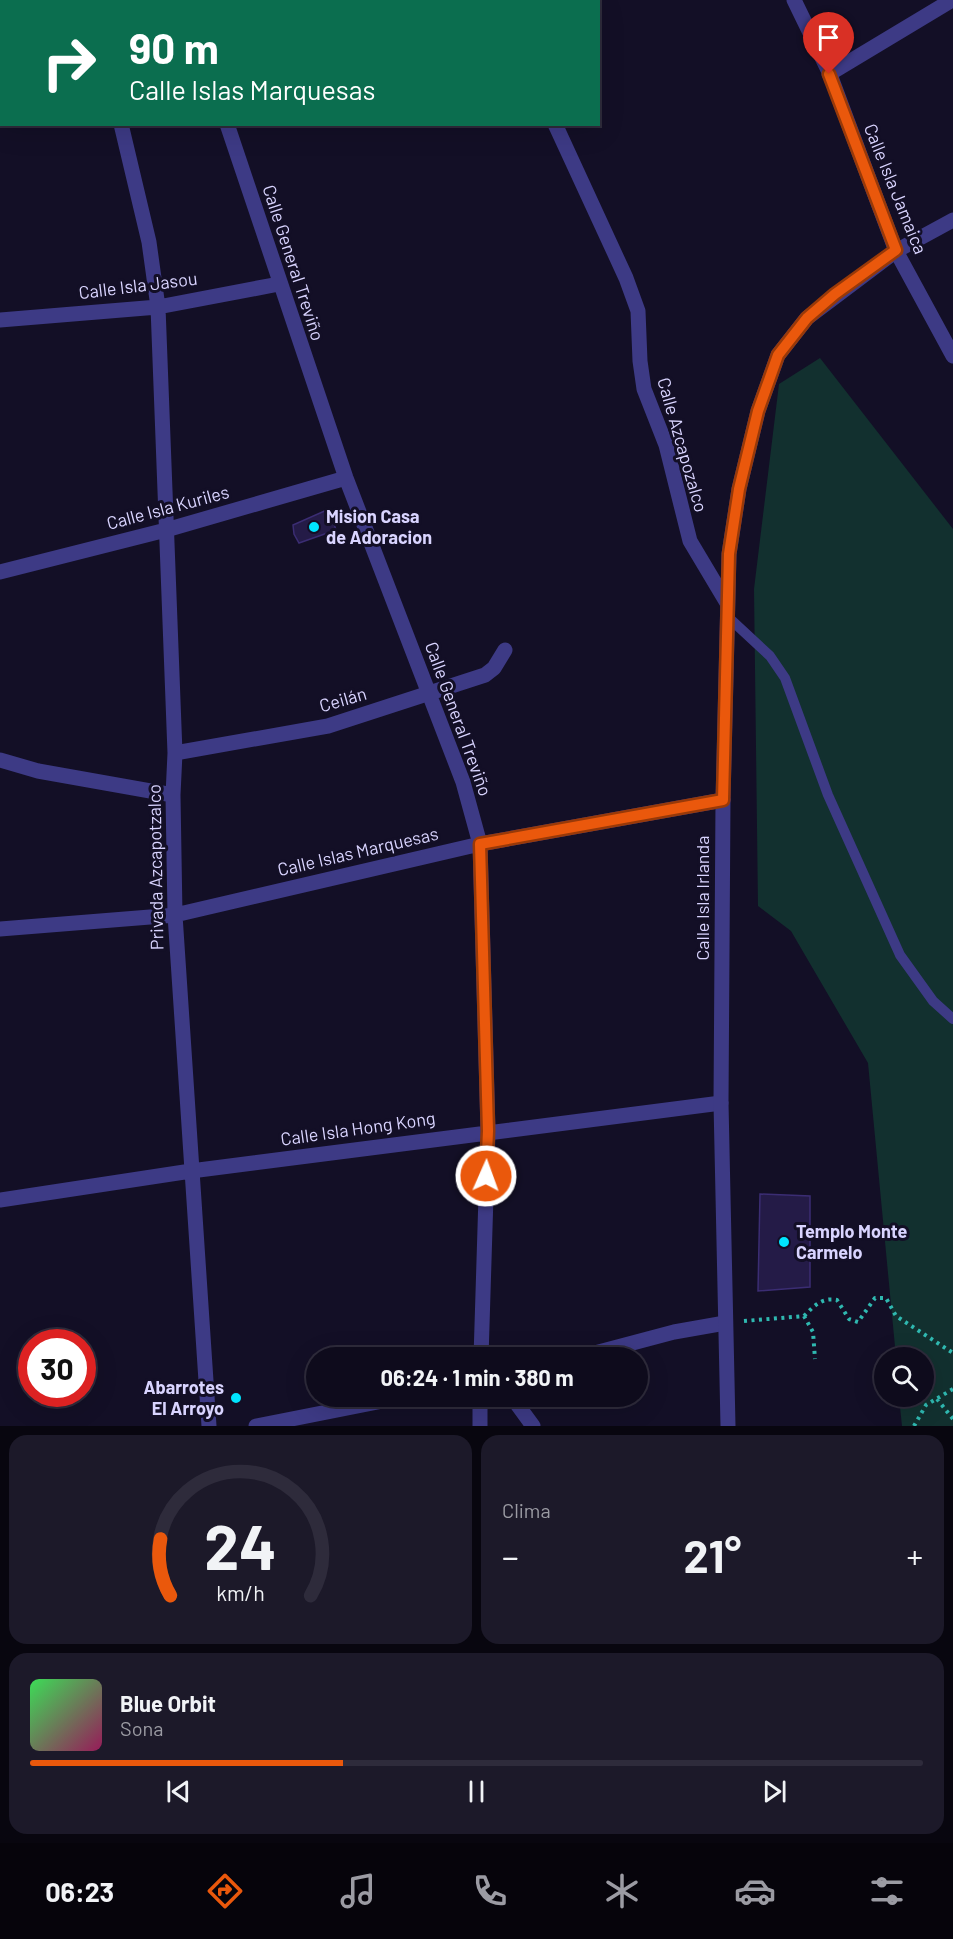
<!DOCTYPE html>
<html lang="es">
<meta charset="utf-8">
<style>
:root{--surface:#0e0b1c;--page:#1c1929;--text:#f1f3f6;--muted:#9b9ba3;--line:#2e2b3b;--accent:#ea580c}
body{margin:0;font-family:Barlow,sans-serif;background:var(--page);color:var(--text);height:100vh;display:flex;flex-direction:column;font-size:22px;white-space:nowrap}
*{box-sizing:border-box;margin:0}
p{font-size:20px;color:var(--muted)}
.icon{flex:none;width:33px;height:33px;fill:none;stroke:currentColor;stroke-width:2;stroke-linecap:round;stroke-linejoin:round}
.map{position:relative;height:1426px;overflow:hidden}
.drawer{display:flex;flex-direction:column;gap:9px;padding:9px;background:#08060f;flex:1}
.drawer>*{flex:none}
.hud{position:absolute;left:0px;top:0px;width:600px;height:126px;box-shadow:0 6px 24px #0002,0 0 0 2px var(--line);background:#0b6e4f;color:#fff;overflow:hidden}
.tools{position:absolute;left:874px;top:1347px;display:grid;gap:12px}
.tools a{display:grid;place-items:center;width:60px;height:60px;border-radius:50%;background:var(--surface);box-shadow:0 6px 24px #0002,0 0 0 2px var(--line);font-size:30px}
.speed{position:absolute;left:18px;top:1329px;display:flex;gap:12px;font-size:30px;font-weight:700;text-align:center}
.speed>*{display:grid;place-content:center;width:78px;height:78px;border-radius:50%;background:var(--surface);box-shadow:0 6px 24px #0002,0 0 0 2px var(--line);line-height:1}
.speed .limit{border:9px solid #d22;background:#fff;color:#111}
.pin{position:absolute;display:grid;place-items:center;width:51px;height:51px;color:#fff;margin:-62px -26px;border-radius:50% 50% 50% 0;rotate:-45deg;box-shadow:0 0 6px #0007}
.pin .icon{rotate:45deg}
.me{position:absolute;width:66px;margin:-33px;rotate:2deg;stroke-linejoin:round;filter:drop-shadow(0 0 4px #0008)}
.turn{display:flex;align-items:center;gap:21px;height:126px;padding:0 30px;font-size:27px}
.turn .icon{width:78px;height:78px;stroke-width:2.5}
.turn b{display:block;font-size:42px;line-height:51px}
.big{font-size:45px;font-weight:700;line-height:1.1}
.drawer .widget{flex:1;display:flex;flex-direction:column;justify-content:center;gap:9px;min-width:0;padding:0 21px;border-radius:18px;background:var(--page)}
.drawer .dial{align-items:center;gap:0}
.dial svg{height:156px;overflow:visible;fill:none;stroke:var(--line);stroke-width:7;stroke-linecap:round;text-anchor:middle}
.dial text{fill:var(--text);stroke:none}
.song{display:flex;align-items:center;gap:18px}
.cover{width:72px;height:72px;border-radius:9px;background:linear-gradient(135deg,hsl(130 70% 55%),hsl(330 70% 35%))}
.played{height:6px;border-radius:3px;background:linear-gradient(90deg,var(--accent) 35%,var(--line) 35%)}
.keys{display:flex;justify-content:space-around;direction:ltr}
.heat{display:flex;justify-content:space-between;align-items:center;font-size:33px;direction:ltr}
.drawer .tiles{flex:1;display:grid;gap:9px;grid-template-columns:1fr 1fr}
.widget:last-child{grid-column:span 2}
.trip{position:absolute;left:306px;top:1347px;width:342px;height:60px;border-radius:30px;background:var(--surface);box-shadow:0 6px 24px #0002,0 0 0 2px var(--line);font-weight:700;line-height:60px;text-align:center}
.menu{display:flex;height:96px;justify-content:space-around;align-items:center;background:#06040b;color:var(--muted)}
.menu .icon{width:42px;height:42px}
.menu .active{color:var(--accent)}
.menu b{font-size:27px;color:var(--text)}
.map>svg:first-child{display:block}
</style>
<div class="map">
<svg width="953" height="1426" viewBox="0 0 953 1426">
<rect width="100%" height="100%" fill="#130f26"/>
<!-- green -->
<path fill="#12302f" d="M820,358L953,529V1426H902L899,1397L924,1396V1358L896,1357L868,1063L791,931L758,906L754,589L779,384Z"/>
<!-- building -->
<path fill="#241b47" stroke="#3b2d73" stroke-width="1.5" d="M329,509L336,530L299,543L294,534L293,525Z
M760,1194L810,1196V1287L758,1291Z"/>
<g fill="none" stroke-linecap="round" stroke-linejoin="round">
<!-- path -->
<path stroke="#2fb8b0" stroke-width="4" stroke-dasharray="3 4.5" stroke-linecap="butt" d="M804,1316C814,1306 822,1297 837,1300L849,1319L858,1322L875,1298H886L896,1316L953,1353
M744,1321L804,1316L813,1332L815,1359
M937,1399L953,1419
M914,1426L926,1405L953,1389"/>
<!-- service -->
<path stroke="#3d3a85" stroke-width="10" d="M728,617L770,656L785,678L828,795L900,955L933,1001L953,1019"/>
<!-- minor -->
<path stroke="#3d3a85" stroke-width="15" d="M80,0L81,2
M188,0V2
M474,0L475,2
M794,0L829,72L896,251L953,356
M829,74L952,0
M121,124L149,242L158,307L175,753L173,795L175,915L209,1426
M227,124L346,478L463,782L480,844L488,1131L481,1358
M555,124L626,278L638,311L640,361L644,389L666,445L690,541L727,603
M0,320L158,307L279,284
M0,572L166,530L346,478
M175,753L328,726L485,675L494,668L505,650
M0,760L38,771L173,795
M0,929L175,915L480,844L723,800
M0,1200L191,1171L721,1103
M576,1358L674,1332L725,1323
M511,1396L533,1426
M256,1426L408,1396
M480,1426V1396"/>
<!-- tertiary -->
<path stroke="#3d3a85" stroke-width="15" d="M728,1426L721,1103L723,800L729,554L739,489L758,411L778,355L807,318L896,251L953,220"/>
</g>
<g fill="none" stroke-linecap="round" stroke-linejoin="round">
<!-- route casing -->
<g stroke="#983908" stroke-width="15">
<path id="route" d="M486,1176L488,1131L480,844L723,800L729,554L739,489L758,411L778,355L807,318L835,294L896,250L829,74"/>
</g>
<!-- route -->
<use href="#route" stroke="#ea580c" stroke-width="10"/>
</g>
<!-- markers -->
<g fill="#00e5ff" stroke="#130f26" stroke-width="2">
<circle cx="314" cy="527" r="6"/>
<circle cx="784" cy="1242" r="6"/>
<circle cx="236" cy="1398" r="6"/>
</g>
<g text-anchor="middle" stroke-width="6" stroke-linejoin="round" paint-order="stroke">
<!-- street labels -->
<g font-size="18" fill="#d9d4ff" stroke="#130f26">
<text transform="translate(895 189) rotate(68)" y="6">Calle Isla Jamaica</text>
<text transform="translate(293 263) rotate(72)" y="6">Calle General Treviño</text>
<text transform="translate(138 286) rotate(-7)" y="6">Calle Isla Jasou</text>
<text transform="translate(682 445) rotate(74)" y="6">Calle Azcapozalco</text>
<text transform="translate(168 508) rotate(-15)" y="6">Calle Isla Kuriles</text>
<text transform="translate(343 700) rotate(-16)" y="6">Ceilán</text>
<text transform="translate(458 719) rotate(70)" y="6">Calle General Treviño</text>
<text transform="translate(358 852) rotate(-13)" y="6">Calle Islas Marquesas</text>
<text transform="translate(156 867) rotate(-91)" y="6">Privada Azcapotzalco</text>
<text transform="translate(703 898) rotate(-90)" y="6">Calle Isla Irlanda</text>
<text transform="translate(358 1129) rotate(-8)" y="6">Calle Isla Hong Kong</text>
</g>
<!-- poi labels -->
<g font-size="18" font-weight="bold" fill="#d9d4ff" stroke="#130f26" text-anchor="start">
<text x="326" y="523">Mision Casa<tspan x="326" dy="21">de Adoracion</tspan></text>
<text x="796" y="1238">Templo Monte<tspan x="796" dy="21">Carmelo</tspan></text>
<text x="224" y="1394" text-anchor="end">Abarrotes<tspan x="224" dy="21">El Arroyo</tspan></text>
</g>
</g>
</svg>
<div class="tools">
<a><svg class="icon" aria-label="search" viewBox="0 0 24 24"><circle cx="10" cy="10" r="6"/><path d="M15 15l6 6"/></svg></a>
</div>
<div class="speed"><div class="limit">30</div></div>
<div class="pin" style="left:829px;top:74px;background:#d93025"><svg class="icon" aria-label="arrive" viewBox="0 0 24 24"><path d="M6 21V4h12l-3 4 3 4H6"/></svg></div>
<svg class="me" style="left:486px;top:1176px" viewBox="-20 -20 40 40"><circle r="17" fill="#ea580c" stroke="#fff" stroke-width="3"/><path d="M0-11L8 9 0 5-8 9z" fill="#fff"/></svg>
<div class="trip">06:24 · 1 min · 380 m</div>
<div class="hud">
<div class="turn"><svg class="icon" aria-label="right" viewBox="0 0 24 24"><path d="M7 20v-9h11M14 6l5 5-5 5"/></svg><div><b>90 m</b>Calle Islas Marquesas</div></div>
</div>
</div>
<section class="drawer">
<div class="tiles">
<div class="widget dial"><svg viewBox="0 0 100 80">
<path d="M14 69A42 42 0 1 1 86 69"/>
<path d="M14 69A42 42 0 0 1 9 40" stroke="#ea580c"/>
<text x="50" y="56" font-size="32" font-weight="700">24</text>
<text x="50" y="72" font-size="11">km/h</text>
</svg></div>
<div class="widget"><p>Clima</p>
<div class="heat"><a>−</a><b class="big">21°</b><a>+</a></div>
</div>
<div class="widget">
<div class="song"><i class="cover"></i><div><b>Blue Orbit</b><p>Sona</p></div></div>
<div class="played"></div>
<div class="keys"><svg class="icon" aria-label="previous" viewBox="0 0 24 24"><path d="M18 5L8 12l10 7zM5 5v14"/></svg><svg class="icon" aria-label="pause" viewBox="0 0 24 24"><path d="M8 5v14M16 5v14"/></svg><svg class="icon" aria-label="next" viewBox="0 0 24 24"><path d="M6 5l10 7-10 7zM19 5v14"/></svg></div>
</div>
</div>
</section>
<nav class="menu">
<b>06:23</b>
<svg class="icon active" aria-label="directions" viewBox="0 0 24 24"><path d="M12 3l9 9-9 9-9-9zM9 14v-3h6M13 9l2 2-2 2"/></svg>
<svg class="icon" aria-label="music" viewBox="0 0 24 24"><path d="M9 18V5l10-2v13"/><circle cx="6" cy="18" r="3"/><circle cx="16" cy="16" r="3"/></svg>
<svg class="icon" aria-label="phone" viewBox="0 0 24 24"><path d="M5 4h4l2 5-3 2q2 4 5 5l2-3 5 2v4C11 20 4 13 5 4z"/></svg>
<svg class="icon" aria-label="climate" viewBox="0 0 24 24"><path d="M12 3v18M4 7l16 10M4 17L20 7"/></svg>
<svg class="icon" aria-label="car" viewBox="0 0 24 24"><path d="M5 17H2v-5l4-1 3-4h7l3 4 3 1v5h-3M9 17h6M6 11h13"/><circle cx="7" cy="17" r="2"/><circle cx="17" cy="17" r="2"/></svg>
<svg class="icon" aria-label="filters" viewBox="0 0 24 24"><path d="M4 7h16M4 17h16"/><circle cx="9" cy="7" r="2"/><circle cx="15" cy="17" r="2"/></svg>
</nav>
